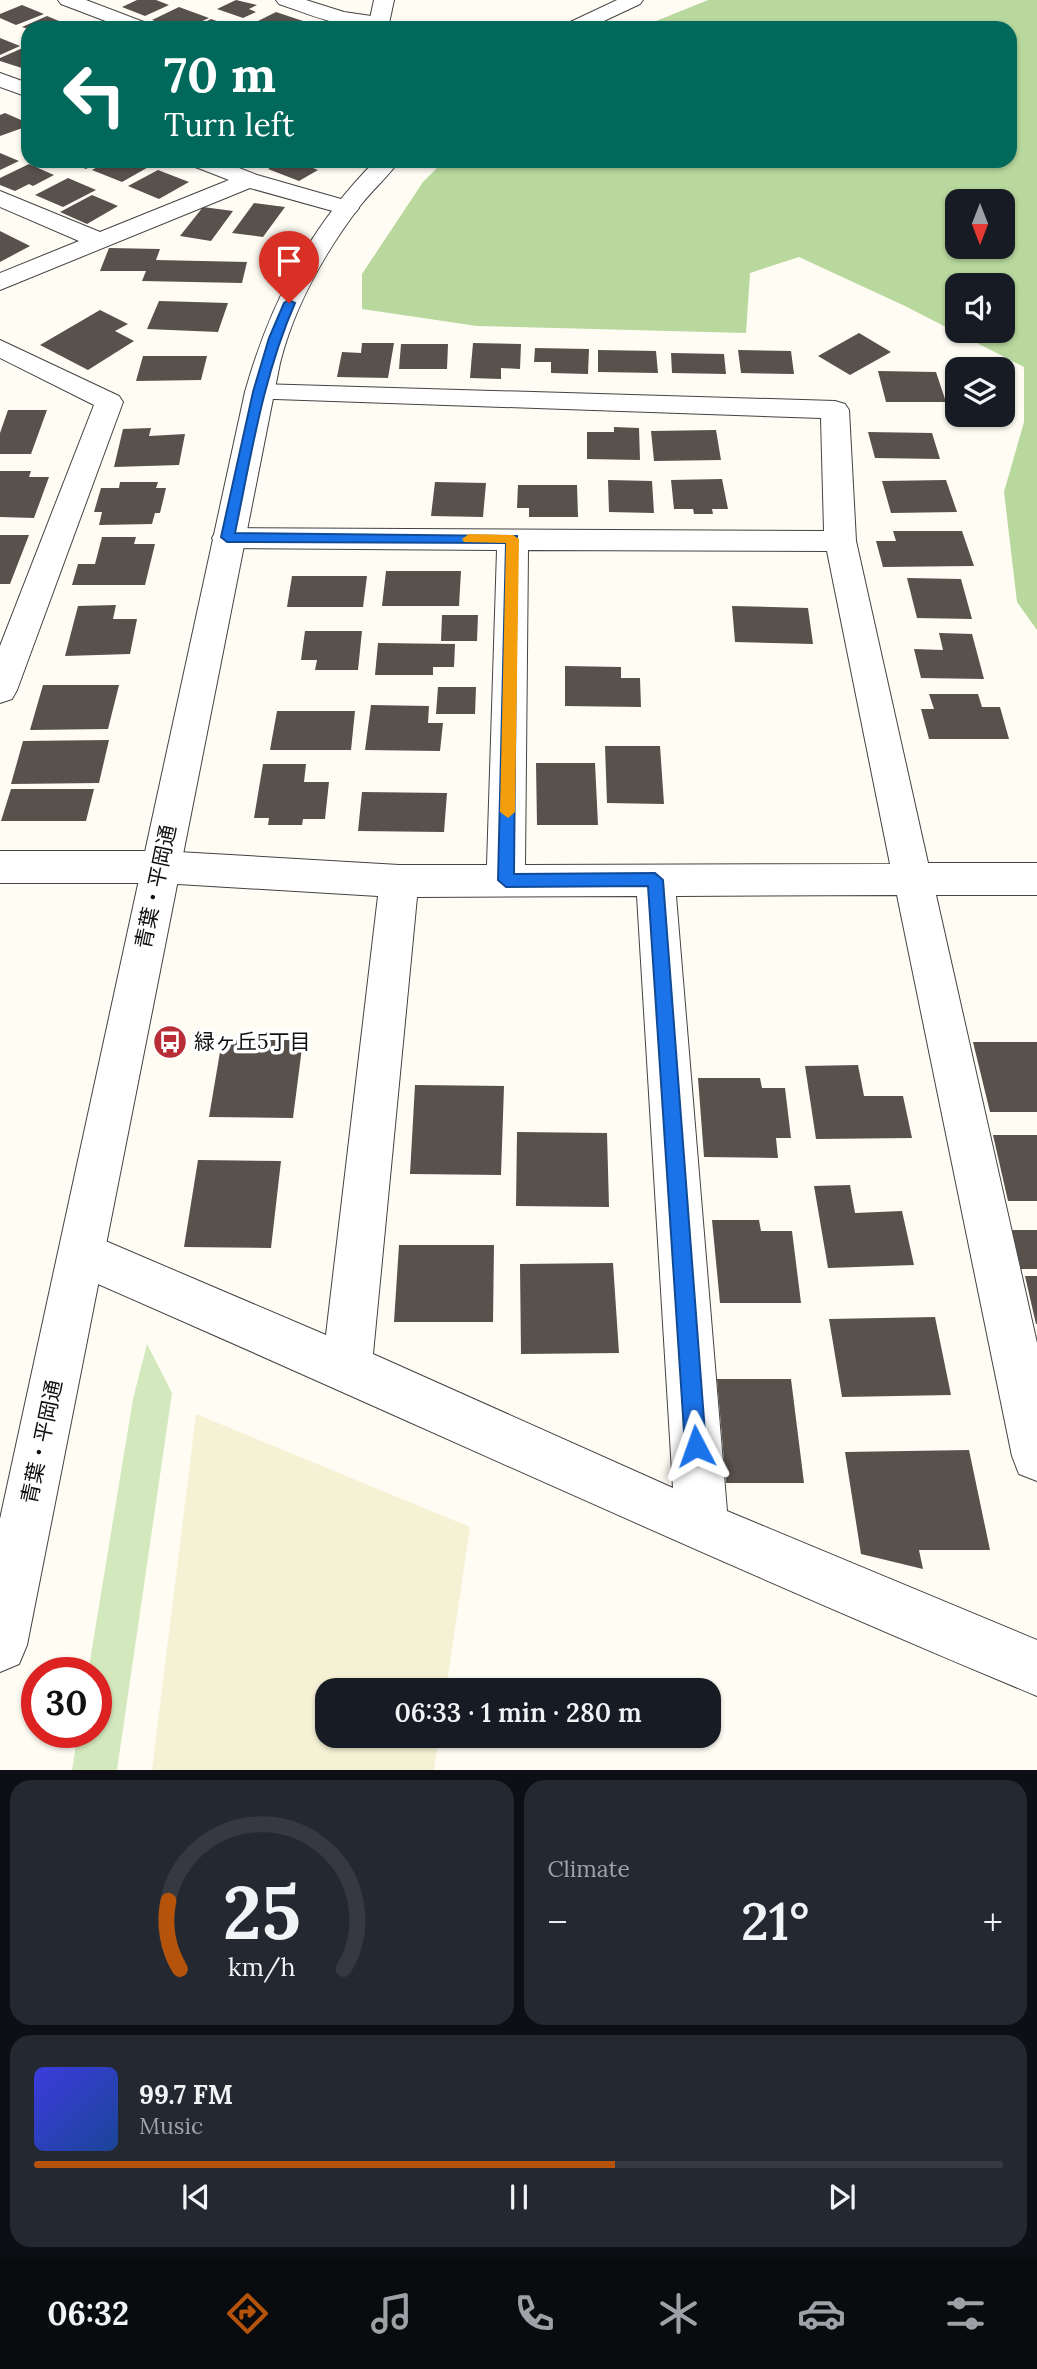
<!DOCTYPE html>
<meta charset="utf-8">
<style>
:root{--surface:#171b24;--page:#242831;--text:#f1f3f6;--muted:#9ea1a6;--line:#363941;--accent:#b45309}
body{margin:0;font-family:Lora,"Noto Sans JP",serif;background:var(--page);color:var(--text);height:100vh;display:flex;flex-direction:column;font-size:26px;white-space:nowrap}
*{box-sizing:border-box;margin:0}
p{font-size:23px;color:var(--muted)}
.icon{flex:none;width:38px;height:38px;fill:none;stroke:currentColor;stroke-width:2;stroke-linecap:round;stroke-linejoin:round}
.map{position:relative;height:1770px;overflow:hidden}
.panel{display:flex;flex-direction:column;gap:10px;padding:10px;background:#0d0f14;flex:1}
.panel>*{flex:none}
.banner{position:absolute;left:21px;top:21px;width:996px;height:147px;border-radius:21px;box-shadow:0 2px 5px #0004;background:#00695c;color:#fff;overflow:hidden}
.needle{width:46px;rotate:180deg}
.tools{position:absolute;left:945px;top:189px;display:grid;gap:14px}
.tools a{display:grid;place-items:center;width:70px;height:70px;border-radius:14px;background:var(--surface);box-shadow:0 2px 5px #0004;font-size:35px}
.speed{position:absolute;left:21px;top:1657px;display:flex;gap:14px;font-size:35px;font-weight:700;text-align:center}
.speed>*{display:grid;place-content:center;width:91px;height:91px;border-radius:50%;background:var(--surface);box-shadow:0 2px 5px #0004;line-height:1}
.speed .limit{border:10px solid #d22;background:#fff;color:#111}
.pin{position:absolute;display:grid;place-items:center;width:60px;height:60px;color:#fff;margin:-72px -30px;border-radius:50% 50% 50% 0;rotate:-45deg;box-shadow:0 0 7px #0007}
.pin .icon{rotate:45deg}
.me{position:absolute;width:77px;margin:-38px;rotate:356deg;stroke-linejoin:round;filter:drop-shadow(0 0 5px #0008)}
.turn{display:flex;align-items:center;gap:24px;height:147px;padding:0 28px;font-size:32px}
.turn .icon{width:91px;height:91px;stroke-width:2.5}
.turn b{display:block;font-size:49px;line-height:60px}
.big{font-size:52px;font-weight:600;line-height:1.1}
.panel .card{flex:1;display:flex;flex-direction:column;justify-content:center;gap:10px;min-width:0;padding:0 24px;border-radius:21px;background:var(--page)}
.panel .dial{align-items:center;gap:0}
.dial svg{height:182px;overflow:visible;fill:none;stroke:var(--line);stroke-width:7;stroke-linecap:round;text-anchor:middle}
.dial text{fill:var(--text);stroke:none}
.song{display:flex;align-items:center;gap:21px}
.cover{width:84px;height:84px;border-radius:10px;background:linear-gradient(135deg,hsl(240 70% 55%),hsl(220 70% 35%))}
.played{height:7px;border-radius:4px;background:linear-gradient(90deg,var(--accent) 60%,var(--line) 60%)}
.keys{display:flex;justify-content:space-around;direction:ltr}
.heat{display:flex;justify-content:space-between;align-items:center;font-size:38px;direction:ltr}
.panel .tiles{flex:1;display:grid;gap:10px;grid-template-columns:1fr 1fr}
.card:last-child{grid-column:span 2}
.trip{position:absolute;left:315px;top:1678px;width:406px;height:70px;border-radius:21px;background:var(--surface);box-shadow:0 2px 5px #0004;font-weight:600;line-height:70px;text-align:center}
.tabs{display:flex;height:112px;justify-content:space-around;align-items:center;background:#090b0e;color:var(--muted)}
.tabs .icon{width:49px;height:49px}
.tabs .current{color:var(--accent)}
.tabs b{font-size:32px;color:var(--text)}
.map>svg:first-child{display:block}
</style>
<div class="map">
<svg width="1037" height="1771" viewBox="0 0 1037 1771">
<rect width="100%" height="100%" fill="#fefcf3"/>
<!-- farmland -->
<path fill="#f4f1d4" d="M196,1414L470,1527L446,1690H327V1736H439L434,1770H152Z"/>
<!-- green -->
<path fill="#d4e8bd" d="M147,1344L172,1393L117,1770H72L78,1733L96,1732V1673H88L133,1399Z"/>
<!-- forest -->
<path fill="#b8d89d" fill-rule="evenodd" d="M708,0H1037V630L1017,602L1004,492L1024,422V367L905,306L799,257L750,273L746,333L477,326L362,309V274L423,182L444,161H1010V28H639ZM957,201H1003V247H957ZM957,285H1003V331H957Z"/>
<!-- building -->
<path fill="#58514c" d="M137,0H156L169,5L145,16L122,7Z
M236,0L257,5L249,9L256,12L243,18L217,9Z
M22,5L44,14L16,25L0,18V14Z
M179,7L209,18L187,28H174L152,20Z
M276,12L303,21L289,28H269L254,23Z
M47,16L71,26L28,29L22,27Z
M211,19L237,28H193Z
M0,38L20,46L0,55Z
M25,47L28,48V70L0,61V58Z
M5,113L28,123V126L0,136V115Z
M0,153L19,161L0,170Z
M66,161H100L86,169Z
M108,161H140L152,165L122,182L92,170Z
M282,161H318L308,166L318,170L299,181L268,169Z
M29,164L54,175L33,186L29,184L15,191L0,185V178Z
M158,170L189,182L159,199L128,186Z
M68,178L96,190L63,207L35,195Z
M92,195L118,206L87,224L60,212Z
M254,203L285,207L263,237L232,233Z
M203,207L233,211L211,241L180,236Z
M0,231L30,246L0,262Z
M109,248L160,249L156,260L247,262L242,283L142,281L146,271H100Z
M159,301L228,303L218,332L147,329Z
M100,310L128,324L115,331L134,341L88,370L40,345Z
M859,333L891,352L850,375L818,356Z
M362,343H394L388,378L337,377L342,352L361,353Z
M473,343L521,344L520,369L501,368V379L470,378Z
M401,344H448L447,369H399Z
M535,348L589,349L588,374L551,373V362H534Z
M598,350L656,351L658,373L598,372Z
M738,350L791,351L794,374L741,373Z
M671,353L724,354L726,374L672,373Z
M143,356H207L201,380L136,381Z
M878,371L936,372L946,402H886Z
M8,410H47L31,454H0V433Z
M614,427L639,428L640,460L587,459V432H614Z
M151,428L149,436L185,434L179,465L114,467L123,429Z
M716,430L721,460L654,461L651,431Z
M868,432L932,433L940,459L875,458Z
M0,471H31L29,477H49L34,518L0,517Z
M722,479L728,509H712L713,514H694L693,509H674L671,480Z
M608,480L652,481L654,513L609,512Z
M946,480L957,512L891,513L882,481Z
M120,482H158L156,488H166L160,513H155L152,524L99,525L102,512H94L101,488H119Z
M435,482L486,483L483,517L431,516Z
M518,485H577L578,517H529V508H517Z
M893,531H962L974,566L883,567L876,541H896Z
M0,535H29L10,584H0Z
M102,537H136L134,544H155L145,585H72L78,564H95Z
M386,571H461L459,606H382Z
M292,576H367L363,607H287Z
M907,578L961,579L972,619L917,618Z
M116,605L113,619H137L130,654L65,656L78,606Z
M732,606L808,608L813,644L735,642Z
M442,615H478L477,641H441Z
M305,631H362L358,670H315L317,660H301Z
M939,633L972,634L984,679L921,678L914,649L943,650Z
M378,643L455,644L454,667H433V675H375Z
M565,666L621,667V678H640L641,707L565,706Z
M43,685H119L108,729L30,730Z
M438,687H476L475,714H436Z
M929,694H978L982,707H1000L1009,739H929L921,709H934Z
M371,705L429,706L428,723H443L440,751L365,750Z
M277,711H355L351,750H270Z
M109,740L99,783L11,784L23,741Z
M605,746H660L664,804L607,803Z
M536,763H595L598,825H537Z
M263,764H306L304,782H329L325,819H303L302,825H268L269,818H254Z
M11,789H94L86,821H1Z
M362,792L447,793L444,832L358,831Z
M222,1040H303L293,1118L209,1117Z
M973,1042H1037V1112H990Z
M858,1065L864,1096H903L912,1138L816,1139L805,1066Z
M698,1078H760L762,1088H785L791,1138H776L778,1158L704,1157Z
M415,1085L504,1086L501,1175L410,1174Z
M517,1132L607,1133L609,1207L516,1206Z
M993,1135H1037V1201H1008Z
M198,1160L281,1161L271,1248L184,1247Z
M850,1185L855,1213L902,1211L914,1265L828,1268L814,1186Z
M712,1220H759L761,1231H792L801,1303H720Z
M1012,1230H1037V1269H1021Z
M399,1245H494L493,1322H394Z
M613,1263L619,1353L521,1354L520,1264Z
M1025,1276H1037V1324H1036Z
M935,1317L951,1395L842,1397L829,1319Z
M717,1379H791L804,1483H726Z
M969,1450L990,1550H919L923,1569L861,1554L845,1452Z"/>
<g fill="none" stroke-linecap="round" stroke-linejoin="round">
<!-- minor casing -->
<g stroke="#434343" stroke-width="2">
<path id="minor" d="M58,0H86L149,24L152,28H124L61,4Z
M276,0H306L344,12L385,18L388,22L385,26C354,34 309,14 279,4Z
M0,73L28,83V97L0,87Z
M190,161H221L257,175L355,203L359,208L355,213L347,215L250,188L0,290V273L79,241L0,207V191L100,232L229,180L193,166Z
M0,340L119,396L123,402L17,690L12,699L0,703V646L94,405L0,358Z
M259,384L835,401L845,404L849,410L856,541L928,863H1037V895H936L1037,1343V1481L1019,1474L1012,1456L897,895L676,896L727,1511L1037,1640V1696C710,1560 390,1411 66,1270L59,1254L66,1238L82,1231L326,1335L378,896L161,883H0V851H161L399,865H487L497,550L227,548L216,545L212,538L216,531L227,528L824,531L821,418L249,398L245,392L249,386ZM528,550L827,551L890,864L525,865ZM637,896L673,1488L373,1354L417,897Z"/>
</g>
<!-- tertiary casing -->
<g stroke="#434343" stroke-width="2">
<path id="tertiary" d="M374,0H394L388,28H368Z
M617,0H643L640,4L589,28H563L566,24Z
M375,161H399C388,177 372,190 360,206C325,252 294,307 280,363L27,1645L19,1664L0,1672V1519L245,392C270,303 310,227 375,161Z"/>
</g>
<!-- minor -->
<use href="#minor" fill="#fff" fill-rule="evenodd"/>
<!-- tertiary -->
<use href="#tertiary" fill="#fff" fill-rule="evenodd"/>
</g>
<!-- route -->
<path fill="#1a73e8" stroke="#114b97" stroke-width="2" d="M289,300L295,303C263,376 251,456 235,533L517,536L514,874L655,873L663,880L706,1446L703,1453L696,1456L689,1453L685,1446L648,886L506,887L498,880L506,543L227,542L221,537L253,392L269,338L284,303Z"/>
<!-- slow -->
<path fill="#f59e0b" d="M469,534L513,535L519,539L515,812L508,818L500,812L506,543L464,542L462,539Z"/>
<!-- icons -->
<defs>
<g id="bus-disc" transform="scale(1.75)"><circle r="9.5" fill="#b92e36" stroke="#fff"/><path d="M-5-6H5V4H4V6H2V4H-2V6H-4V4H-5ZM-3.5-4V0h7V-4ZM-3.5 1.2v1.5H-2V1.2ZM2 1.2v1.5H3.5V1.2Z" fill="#fff"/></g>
</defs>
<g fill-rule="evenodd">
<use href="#bus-disc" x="170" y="1042"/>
</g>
<g text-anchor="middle" stroke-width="7" stroke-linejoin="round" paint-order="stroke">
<!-- street labels -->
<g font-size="21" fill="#101010" stroke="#fff">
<text transform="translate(156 887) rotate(-78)" y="7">青葉・平岡通</text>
<text transform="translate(42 1442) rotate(-78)" y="7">青葉・平岡通</text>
</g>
<!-- poi labels -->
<g font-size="21" fill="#101010" stroke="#fff" text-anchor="start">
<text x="194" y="1049">緑ヶ丘5丁目</text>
</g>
</g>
</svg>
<div class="tools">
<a><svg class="needle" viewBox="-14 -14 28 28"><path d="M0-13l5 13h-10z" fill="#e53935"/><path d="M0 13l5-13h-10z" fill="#9ea1a6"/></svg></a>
<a><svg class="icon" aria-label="sound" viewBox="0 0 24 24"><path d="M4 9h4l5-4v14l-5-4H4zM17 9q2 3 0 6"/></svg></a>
<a><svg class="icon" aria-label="layers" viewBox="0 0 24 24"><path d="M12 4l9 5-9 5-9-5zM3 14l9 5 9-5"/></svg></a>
</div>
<div class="speed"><div class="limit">30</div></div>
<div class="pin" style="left:289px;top:303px;background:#d93025"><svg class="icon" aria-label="arrive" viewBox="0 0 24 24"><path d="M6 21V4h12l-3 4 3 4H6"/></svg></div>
<svg class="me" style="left:696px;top:1446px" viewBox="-20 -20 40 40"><path d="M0-17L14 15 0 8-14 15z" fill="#1a73e8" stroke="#fff" stroke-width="4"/></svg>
<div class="trip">06:33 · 1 min · 280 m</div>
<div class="banner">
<div class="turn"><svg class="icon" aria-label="left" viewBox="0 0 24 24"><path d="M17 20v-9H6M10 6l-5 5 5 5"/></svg><div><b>70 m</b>Turn left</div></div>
</div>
</div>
<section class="panel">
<div class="tiles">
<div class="card dial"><svg viewBox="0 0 100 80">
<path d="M14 69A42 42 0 1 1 86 69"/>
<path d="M14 69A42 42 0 0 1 9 39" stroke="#b45309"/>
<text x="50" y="56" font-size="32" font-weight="700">25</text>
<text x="50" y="72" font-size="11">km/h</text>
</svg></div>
<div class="card"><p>Climate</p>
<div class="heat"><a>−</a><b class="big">21°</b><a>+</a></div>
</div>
<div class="card">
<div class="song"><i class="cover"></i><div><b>99.7 FM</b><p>Music</p></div></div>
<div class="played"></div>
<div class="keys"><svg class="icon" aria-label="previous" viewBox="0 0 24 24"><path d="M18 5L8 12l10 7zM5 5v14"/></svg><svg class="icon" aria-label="pause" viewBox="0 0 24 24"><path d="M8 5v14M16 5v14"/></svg><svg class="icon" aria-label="next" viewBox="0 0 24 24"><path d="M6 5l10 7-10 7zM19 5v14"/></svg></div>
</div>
</div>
</section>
<nav class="tabs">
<b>06:32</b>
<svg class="icon current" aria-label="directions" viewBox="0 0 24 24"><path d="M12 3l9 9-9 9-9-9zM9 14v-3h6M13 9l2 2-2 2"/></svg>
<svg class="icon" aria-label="music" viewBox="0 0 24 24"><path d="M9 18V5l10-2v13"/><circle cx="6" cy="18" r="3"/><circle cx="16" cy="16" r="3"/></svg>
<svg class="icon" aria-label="phone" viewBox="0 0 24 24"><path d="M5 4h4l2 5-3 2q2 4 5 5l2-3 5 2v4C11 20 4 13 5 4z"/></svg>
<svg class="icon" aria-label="climate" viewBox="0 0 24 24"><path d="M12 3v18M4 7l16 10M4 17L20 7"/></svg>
<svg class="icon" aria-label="car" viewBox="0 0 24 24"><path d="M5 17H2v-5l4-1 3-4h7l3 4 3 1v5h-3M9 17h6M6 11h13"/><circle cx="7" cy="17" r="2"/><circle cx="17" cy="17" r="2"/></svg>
<svg class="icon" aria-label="filters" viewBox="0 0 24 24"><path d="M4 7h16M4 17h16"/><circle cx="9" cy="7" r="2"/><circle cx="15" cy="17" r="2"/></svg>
</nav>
